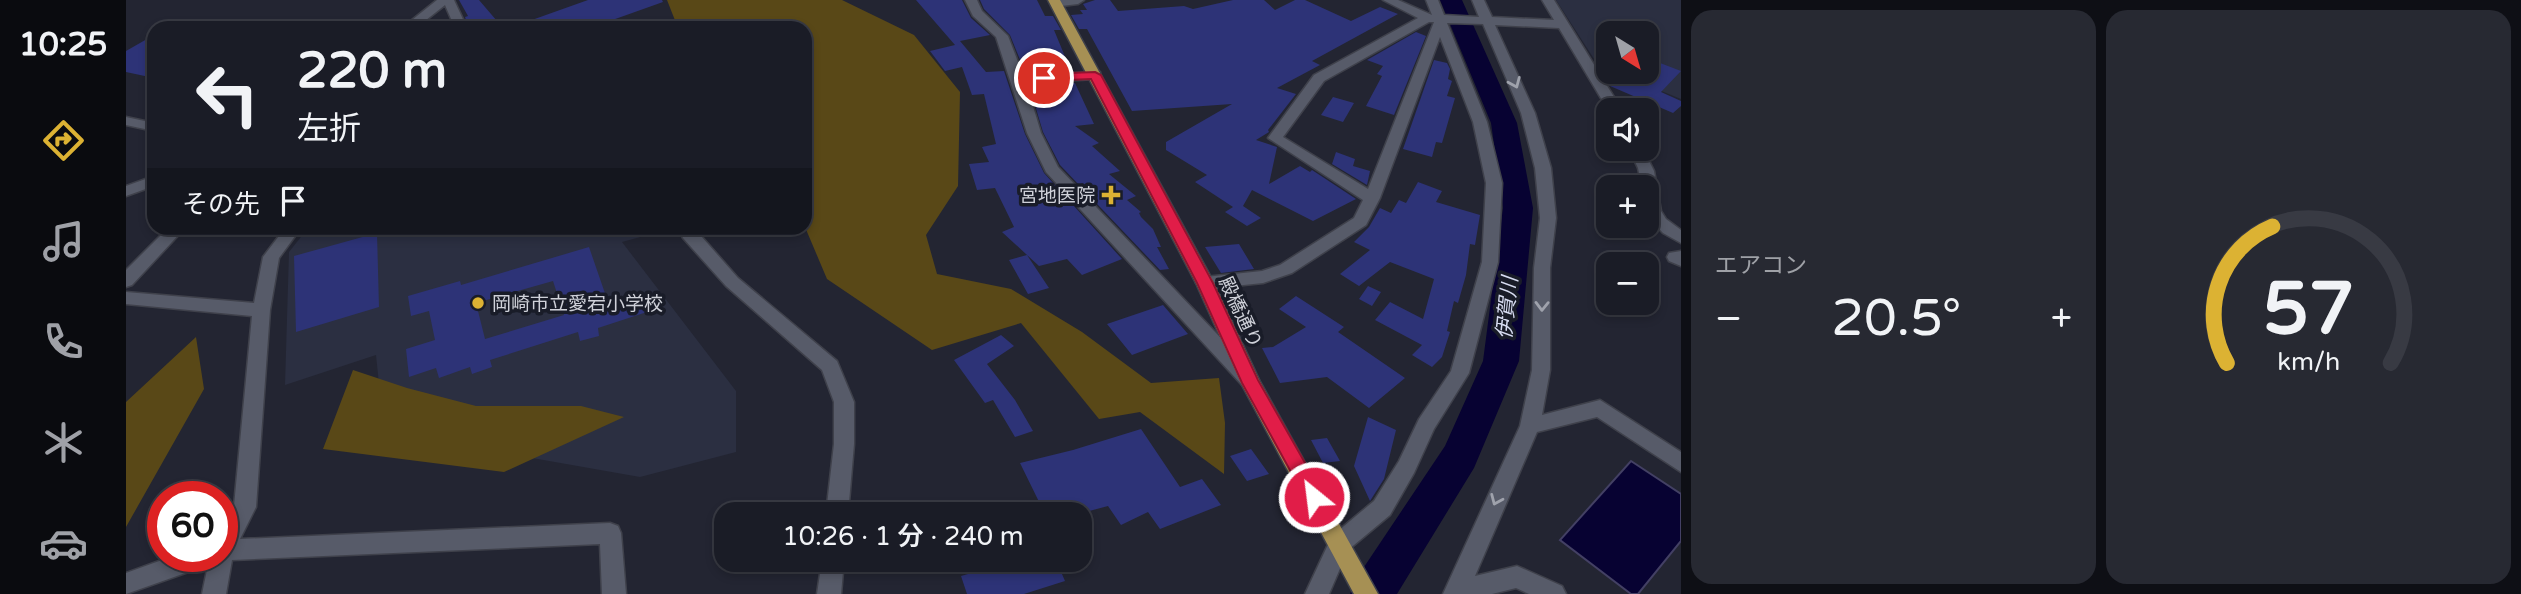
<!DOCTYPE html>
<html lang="ja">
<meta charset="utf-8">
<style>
:root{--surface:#1a1c26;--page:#272932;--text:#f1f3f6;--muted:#9fa1a7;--line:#383a43;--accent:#dcb233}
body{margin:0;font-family:"Varela Round","Noto Sans JP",sans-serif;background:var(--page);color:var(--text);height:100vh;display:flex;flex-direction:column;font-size:26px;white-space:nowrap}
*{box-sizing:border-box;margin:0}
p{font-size:23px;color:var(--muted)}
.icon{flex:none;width:38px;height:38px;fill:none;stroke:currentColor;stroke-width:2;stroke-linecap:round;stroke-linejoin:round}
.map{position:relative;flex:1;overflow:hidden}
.drawer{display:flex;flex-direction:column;gap:10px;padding:10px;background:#0e0f15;width:840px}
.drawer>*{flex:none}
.hud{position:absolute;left:21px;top:21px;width:665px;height:214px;border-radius:21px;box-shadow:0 4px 10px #0003,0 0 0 2px var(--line);background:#1a1c26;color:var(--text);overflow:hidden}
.needle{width:46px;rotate:143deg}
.tools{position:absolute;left:1470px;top:21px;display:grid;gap:14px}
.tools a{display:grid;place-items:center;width:63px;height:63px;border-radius:14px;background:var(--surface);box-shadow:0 4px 10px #0003,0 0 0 2px var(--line);font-size:35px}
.speed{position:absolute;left:21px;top:481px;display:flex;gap:14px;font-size:35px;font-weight:700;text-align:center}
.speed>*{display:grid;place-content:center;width:91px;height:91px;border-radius:50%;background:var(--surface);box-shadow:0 4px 10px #0003,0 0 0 2px var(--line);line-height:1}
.speed .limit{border:10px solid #d22;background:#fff;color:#111}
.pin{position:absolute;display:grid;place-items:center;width:60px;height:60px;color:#fff;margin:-30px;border:4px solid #fff;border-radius:50%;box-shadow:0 2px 7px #0007}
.me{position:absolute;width:77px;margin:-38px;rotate:331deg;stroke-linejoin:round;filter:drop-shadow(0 0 5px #0008)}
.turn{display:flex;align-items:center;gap:24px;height:147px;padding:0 35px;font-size:32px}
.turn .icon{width:91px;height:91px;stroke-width:2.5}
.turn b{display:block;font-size:49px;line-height:60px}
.then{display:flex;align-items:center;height:66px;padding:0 35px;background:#0003;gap:14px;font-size:26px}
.big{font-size:52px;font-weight:600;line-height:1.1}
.drawer .card{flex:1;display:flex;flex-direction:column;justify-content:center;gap:10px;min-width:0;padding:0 24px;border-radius:21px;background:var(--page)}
.drawer .dial{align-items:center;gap:0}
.dial svg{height:182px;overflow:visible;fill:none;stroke:var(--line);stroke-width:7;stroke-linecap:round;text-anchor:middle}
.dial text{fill:var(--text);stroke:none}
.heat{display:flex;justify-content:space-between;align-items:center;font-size:38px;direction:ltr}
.drawer .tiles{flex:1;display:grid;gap:10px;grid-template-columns:repeat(2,1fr)}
.trip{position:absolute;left:588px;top:502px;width:378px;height:70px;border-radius:21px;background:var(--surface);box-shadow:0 4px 10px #0003,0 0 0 2px var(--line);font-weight:600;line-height:70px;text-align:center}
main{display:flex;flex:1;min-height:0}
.tab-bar{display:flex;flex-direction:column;width:126px;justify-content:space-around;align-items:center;background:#0a0b0f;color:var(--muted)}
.tab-bar .icon{width:49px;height:49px}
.tab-bar .selected{color:var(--accent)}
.tab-bar b{font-size:32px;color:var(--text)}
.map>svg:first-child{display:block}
</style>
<main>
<nav class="tab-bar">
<b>10:25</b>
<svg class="icon selected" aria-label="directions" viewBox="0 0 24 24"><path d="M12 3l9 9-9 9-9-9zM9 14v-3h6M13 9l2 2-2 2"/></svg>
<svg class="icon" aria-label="music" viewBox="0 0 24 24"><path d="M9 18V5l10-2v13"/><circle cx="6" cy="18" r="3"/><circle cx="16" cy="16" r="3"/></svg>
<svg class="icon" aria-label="phone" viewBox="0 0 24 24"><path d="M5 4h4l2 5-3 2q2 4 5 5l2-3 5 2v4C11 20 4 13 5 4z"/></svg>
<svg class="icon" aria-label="climate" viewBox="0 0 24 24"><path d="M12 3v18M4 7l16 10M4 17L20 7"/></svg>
<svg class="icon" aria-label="car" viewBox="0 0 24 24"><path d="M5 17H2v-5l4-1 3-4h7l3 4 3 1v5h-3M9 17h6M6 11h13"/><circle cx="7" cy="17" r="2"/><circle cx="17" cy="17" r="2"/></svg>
</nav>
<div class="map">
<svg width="1555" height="594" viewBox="0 0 1555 594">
<rect width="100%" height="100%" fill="#232532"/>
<!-- built -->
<path fill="#2b2f41" d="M1430,0H1555V99L1489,72H1521V33H1482V69L1472,65Z
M182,228H539L540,230L496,242L610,391V452L514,477L258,432L250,355L159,385L163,252Z"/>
<!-- green -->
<path fill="#594817" d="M541,0H716L788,35L834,92L832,186L800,235L811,274L885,289L956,332L1025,383L1093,378L1099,423L1098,474L1014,412L973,419L895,323L806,350L701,279L679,227V28H552Z
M70,337L78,389L0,527V402Z
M227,370L281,388L350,406H455L498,417L378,472L197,449Z"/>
<!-- water -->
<path fill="#070232" stroke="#434064" stroke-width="2" d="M1505,461L1555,494V541L1512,594H1505L1434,540Z"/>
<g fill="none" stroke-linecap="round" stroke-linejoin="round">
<!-- river -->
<path fill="#070232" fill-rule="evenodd" d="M1314,0H1336L1391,123L1407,208L1393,361L1348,468L1271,594H1224L1230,579L1319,446L1357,361L1377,208L1365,123Z"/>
</g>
<!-- building -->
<path fill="#2d3377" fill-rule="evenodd" d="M333,0H353L377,28H343L339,17L342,16Z
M462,0H536L537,2L464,28H389V26Z
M790,0H836L845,18L864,35L834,41L860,72L878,71L899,134L918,173L996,259L956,275L941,259L913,266L876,232L888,227L869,188L851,190L843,164L863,162L856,147L870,144L858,94L846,95L836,67L819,71L804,51L829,45Z
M854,0H911L919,16H927L935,30H928L945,71L899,72L884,35L858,9Z
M969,0H984L992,11L1058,6L1067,9L1107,0H1138L1149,10L1169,0H1179L1225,21L1254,7L1272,14L1186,61L1194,65L1151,88L1170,94L1142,130L1143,132L1130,140L1151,147L1143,184L1174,166L1184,172L1186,170L1230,199L1187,221L1126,190L1117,206L1135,218L1121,226L1099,212L1107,207L1069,182L1081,175L1040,150V142L1106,104L1006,111L961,29H953L945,15L957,14L954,10H961L957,4Z
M1290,32L1300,36L1268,115L1240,106L1256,76L1251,74L1257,66L1241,60Z
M28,35V78L0,72V51Z
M1521,58L1555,71L1535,92L1555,101V106L1547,113L1484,86L1482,83L1500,72H1521Z
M1308,60L1321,63L1324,69L1322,79L1326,81L1321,96L1329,98L1316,143L1310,142L1306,157L1277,149Z
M949,83L968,124L949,126L973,143L966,146L994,171L983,174L1010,196L1001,200L1015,212L1013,213L1015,217L1027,229L1035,247H1031L1043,269L1034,270L934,165L917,132L903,85Z
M1207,97L1228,103L1217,122L1195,115Z
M1210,152L1229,159L1227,166L1244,171L1241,185L1206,164Z
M1292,182L1316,191L1310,202L1354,215L1349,245L1344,244L1340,275L1332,303L1328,301L1321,331L1324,332L1316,357L1306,367L1286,355L1296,345L1249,320L1264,302L1297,319L1308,279L1264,262L1233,286L1214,274L1244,250L1228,242L1243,227L1254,208L1265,213L1273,200L1280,203Z
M251,233L253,307L170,332L168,256Z
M1113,244L1128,269L1095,273L1079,247Z
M463,247L482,302L514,292L521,312L472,328L473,336L454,341L452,332L364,360L366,367L346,374L344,367L313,378L310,368L283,377L280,349L309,340L303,311L285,316L282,296L334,281L335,285ZM427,281L438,315L359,339L350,303Z
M901,255L923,288L902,294L883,260Z
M1242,286L1255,292L1246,306L1233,299Z
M1170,296L1218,327L1212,332L1279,378L1243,408L1201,377L1154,383L1136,348L1147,347L1180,327L1153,309Z
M1037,305L1062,334L1006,355L981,324Z
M875,335L888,346L861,364L889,400L907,431L889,437L867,400L859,403L828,360Z
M1242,417L1270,430L1258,479L1244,501L1228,466Z
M1015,429L1054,487L1076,479L1095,505L1034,529L1022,512L995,525L982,506L952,514H919L894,463L947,450Z
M1201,438L1214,461L1197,463L1185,440Z
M1125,449L1143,474L1121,481L1104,456Z
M891,560H930L939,581L898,594H841L835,576Z"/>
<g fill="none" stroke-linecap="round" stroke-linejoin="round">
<!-- street casing -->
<g stroke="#3f414b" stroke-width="3">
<path id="street" d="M311,0H328L341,28H329L319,5L290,28H276Z
M839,0H851L856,11L882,36L897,75L974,72V78L969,79L900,83L915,133L932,167L1130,375L1133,380L1130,385L1123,388L1116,385L920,172L901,133L870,37L847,16Z
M933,0H958L952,4L927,7V1Z
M1257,0H1272L1306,15L1300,0H1312L1318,15L1353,17L1346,0H1358L1366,17L1428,20L1416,0H1428L1496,110H1482L1433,28L1369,25L1409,113L1425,168L1430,218L1424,268V370L1416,415L1474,400L1555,452V472L1471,417L1411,432L1349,576L1391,566L1436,586L1440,594H1403L1390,588L1366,594H1317L1394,426L1406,370L1408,268L1414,218L1409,168L1395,113L1357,24L1321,23L1361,122L1376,183L1372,262L1343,373L1308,429L1288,473L1264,515L1222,550L1203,594H1179L1206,536L1248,501L1273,461L1293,419L1325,371L1356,262L1360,183L1347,122L1314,37L1254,198L1240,225L1166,273L1137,283L1079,289L1070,283L1079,277L1136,271L1154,265L1228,218L1237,200L1142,138L1188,75L1292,18ZM1303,22H1308L1242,189L1157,137L1198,81Z
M0,117L28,123V131L0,125Z
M1503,149H1517L1528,171L1535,211L1540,219L1555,230V243L1537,233L1522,217L1521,187H1516L1512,168Z
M28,176V186L0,196V186Z
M42,228H59L6,285L0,287V270Z
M159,228H175L153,258L144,310L130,507L114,539L484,523L492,526L495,533L500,594H476L474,544L106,560L100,594H76L82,565L0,594V573L47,556H96V528L108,506L126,316L0,304V292L128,303L137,257Z
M552,228H568L612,278L711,361L728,402V444L722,514H700L708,444V402L696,370L600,286L557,238Z
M1555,251V266L1543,261L1541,257L1543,253Z
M696,560H718L715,594H691Z"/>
</g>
<!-- primary casing -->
<g stroke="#3f414b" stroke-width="3">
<path id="primary" d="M922,0H934L1088,283L1133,380L1252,594H1228L1115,383L1070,283Z"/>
</g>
<!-- street -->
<use href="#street" fill="#575b69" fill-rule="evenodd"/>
<!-- primary -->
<use href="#primary" fill="#a69054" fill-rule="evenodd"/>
</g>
<!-- one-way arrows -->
<defs><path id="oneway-chevron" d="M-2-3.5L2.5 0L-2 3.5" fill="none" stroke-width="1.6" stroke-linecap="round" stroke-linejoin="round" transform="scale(1.75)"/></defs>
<g stroke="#9fa2ac">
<use href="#oneway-chevron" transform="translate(1389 83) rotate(67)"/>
<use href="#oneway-chevron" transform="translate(1416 306) rotate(91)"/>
<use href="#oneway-chevron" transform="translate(1370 500) rotate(113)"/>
</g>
<!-- route -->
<path fill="#e11d48" stroke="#92132f" stroke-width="2" d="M969,72L975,75L1087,283L1132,380L1195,491L1198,497L1195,503L1188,506L1182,503L1116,383L1071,283L965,79L918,81L912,78L918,74Z"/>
<!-- markers -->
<g fill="#dcb233" stroke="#191c28" stroke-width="2.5">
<path d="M981.5 184.5h7v7h7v7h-7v7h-7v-7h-7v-7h7z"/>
<circle cx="352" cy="303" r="7"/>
</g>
<g text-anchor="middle" stroke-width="7" stroke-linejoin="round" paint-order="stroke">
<!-- poi labels -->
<g font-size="19" fill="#cfd1d9" stroke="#191c28" text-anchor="end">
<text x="969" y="202">宮地医院</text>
<text x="366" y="310" text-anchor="start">岡崎市立愛宕小学校</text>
</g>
<!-- street labels -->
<g font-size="19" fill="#cfd1d9" stroke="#191c28">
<text transform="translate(1115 312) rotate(65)" y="7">殿橋通り</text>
</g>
<!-- water labels -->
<g font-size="21" font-style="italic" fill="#d7dcf1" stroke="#191c28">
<text transform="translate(1381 308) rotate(-84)" y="7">伊賀川</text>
</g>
</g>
</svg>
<div class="tools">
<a><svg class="needle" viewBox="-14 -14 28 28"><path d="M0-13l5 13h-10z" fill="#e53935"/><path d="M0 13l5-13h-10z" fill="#9fa1a7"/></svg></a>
<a><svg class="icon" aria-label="sound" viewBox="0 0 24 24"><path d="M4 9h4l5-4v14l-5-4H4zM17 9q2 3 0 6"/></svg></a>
<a>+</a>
<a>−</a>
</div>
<div class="speed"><div class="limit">60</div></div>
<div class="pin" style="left:918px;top:78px;background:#d93025"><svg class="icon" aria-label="arrive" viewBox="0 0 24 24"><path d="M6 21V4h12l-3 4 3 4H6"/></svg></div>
<svg class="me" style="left:1188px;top:497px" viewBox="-20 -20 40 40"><circle r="17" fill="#e11d48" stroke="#fff" stroke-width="3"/><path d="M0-11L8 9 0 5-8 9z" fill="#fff"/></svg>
<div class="trip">10:26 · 1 分 · 240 m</div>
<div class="hud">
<div class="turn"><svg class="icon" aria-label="left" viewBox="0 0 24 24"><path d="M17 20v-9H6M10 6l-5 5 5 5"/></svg><div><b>220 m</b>左折</div></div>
<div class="then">その先<svg class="icon" aria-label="arrive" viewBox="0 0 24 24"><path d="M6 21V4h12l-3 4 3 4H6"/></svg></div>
</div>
</div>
<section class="drawer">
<div class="tiles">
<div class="card"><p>エアコン</p>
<div class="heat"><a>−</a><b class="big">20.5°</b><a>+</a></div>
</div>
<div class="card dial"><svg viewBox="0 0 100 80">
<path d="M14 69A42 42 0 1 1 86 69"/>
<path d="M14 69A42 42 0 0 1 34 9" stroke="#dcb233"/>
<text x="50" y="56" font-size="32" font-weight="700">57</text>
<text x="50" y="72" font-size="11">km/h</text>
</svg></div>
</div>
</section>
</main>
